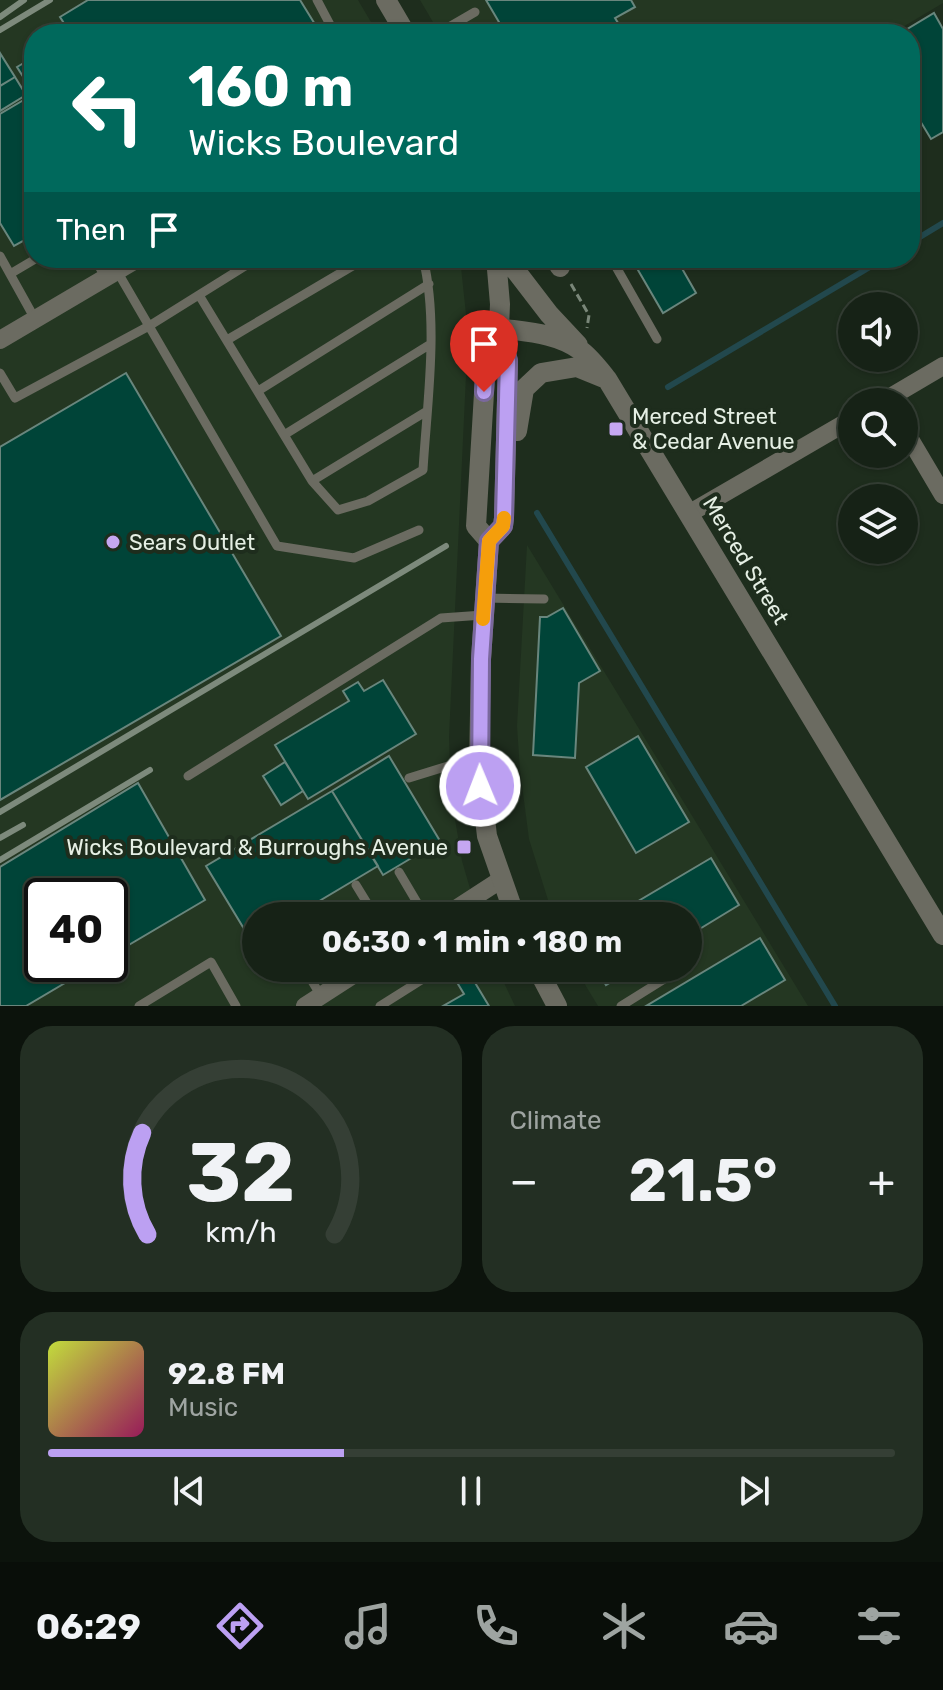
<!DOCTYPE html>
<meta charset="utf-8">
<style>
:root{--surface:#162216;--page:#232f23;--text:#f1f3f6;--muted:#9ea4a1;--line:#353f35;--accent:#bca0f2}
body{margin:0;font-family:Rubik,sans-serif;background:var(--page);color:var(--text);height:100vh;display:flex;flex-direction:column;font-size:30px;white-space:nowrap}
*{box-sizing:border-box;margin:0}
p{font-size:26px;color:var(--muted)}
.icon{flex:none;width:44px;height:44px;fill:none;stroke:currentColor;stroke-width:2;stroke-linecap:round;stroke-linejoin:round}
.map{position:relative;height:1006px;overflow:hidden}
.panel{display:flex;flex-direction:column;gap:20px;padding:20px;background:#0c130c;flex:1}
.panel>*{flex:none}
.top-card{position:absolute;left:24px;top:24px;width:896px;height:244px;border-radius:32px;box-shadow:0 2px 6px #0004,0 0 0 2px var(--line);background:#00695c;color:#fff;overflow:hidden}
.fabs{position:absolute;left:838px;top:292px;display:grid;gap:16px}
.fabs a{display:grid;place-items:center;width:80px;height:80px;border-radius:50%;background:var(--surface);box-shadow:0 2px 6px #0004,0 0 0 2px var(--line);font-size:40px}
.speed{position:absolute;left:24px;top:878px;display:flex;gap:16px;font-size:40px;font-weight:700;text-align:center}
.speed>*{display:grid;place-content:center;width:104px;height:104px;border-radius:50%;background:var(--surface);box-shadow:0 2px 6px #0004,0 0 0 2px var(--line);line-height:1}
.speed .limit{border:4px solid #111;border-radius:12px;background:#fff;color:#111}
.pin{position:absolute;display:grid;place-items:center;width:68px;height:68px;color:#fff;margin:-82px -34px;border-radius:50% 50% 50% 0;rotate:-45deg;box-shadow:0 0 8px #0007}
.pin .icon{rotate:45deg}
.me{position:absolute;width:88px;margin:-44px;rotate:359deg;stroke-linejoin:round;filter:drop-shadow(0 0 6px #0008)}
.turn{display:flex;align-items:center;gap:28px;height:168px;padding:0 32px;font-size:36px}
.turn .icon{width:104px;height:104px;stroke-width:2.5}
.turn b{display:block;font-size:56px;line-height:68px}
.then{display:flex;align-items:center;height:76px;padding:0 32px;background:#0003;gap:16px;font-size:30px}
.big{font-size:60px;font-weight:700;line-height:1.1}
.panel .tile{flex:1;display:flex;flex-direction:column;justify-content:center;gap:12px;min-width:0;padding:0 28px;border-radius:32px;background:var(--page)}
.panel .dial{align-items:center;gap:0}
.dial svg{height:208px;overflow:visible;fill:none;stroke:var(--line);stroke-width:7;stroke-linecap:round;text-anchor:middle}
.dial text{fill:var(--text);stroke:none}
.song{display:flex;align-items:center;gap:24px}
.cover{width:96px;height:96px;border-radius:12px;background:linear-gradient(135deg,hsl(70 70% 55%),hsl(330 70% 35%))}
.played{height:8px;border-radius:4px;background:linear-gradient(90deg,var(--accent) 35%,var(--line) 35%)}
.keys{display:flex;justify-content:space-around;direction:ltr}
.heat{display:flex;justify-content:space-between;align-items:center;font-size:44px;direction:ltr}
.panel .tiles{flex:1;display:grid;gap:20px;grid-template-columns:1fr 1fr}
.tile:last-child{grid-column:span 2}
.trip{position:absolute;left:242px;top:902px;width:460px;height:80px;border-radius:40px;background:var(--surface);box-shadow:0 2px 6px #0004,0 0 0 2px var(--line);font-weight:700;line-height:80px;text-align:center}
.tabs{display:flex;height:128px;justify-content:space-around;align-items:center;background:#090e09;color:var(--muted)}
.tabs .icon{width:56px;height:56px}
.tabs .active{color:var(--accent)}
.tabs b{font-size:36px;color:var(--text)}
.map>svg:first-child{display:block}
</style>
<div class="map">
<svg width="943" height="1006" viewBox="0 0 943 1006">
<rect width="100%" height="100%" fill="#1e2d1d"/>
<!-- built -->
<path fill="#243722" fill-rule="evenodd" d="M0,0H358L378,34H34V258H460L468,333L449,737L451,795L462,861L478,916H256V968H497L515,1006H0ZM42,896H110V964H42Z
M420,0H943V3L891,34H440Z
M527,545L808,1006H598L575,968H688V916H553L529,839L520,770L517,726Z"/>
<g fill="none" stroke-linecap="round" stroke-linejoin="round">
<!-- stream -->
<path stroke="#22484d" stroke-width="6" d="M910,243L943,223
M668,387L885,258
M537,513L835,1006"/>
</g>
<!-- building -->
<path fill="#004438" stroke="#69867d" stroke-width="2" d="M88,0H300L321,34H57L67,28L60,17Z
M486,0H631L635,7L615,18L625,34H506Z
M934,13L943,29V132L931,139L910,104V34H899Z
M0,53L15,77L0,86Z
M34,57V94L17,67Z
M15,77L26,95L0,111V86Z
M27,98L34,109V235L14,246L0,223V114Z
M631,258H676L696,293L663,313Z
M126,373L281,636L0,800V447Z
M563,608L600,671L579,683L575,758L533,755L540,617H547Z
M383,680L416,734L308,799L275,745L349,701L343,691L358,682L364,691Z
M638,736L689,822L636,853L586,767Z
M389,756L440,841L383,875L332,791Z
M285,762L303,791L281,805L263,776Z
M138,783L205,900L110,956V896H42V964H97L26,1006H0V867Z
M332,791L378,866L294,916H256V939L252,942L206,866Z
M711,858L739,905L688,936V916H613Z
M760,938L785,980L741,1006H646Z
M596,968H634L606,985Z
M471,976L489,1006H443L464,994L458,984Z"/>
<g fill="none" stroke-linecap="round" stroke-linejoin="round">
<!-- path -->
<path stroke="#7a8779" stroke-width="3" stroke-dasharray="8 4" stroke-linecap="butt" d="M571,284L589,315L587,328"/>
<!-- service -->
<path stroke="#6b6b61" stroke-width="9" d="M317,0L335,34
M437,34L475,12
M0,256L35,319
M94,258L106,278
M258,258L149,326L277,546L354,558L419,530
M611,258L657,339
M560,267L577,258
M10,274L37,258
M199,295L312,481L338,510L368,501L423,470C427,403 439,323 423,258
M227,340L366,258
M0,373L15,398L149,326L117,271
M258,391L429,284
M284,435L429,345
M312,481L427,411
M484,598L544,599
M188,776L441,618L483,615
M409,778L448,766L479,763
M399,872L425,916
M356,885L375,916
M304,968L321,996
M139,1006L211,962L236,1006
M380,1006L434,972L431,968
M621,1006L682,968"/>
<!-- minor -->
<path stroke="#6b6b61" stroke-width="18" d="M0,340L139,258
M882,402L943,366
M904,429L943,495
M690,513L852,419
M445,916L502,879
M305,1006L364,968"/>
<!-- tertiary -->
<path stroke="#6b6b61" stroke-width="20" d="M386,0L406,34
M506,258L549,314L578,345
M555,258L560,267
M499,328C526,332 557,333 580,350C590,357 599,369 607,379L943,935
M499,328L508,361L504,518L503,526L489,541L481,659L479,767L487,836L515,916
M517,431L524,389L541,373L577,367L604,378
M489,541L476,526L486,360L499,328L500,304L496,258
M537,968L557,1006"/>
<!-- rail -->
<path stroke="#7d8a7c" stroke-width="6" d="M0,17L24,0
M0,30L50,0
M0,812L446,546
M0,838L23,825
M0,860L150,770"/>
</g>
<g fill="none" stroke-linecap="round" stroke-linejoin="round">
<!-- route casing -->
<g stroke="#7a689d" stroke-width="20">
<path id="route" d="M480,786L481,659L489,541L503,526L504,518L508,361L499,328L486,360L484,392"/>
</g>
<!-- route -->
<use href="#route" stroke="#bca0f2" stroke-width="14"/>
<!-- slow -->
<path stroke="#f59e0b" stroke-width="14" d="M483,619L489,541L503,526L504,518"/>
</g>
<!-- markers -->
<g fill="#c5a7f1" stroke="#1e2d1d" stroke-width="3">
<rect x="608" y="421" width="16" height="16" rx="4"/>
<circle cx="113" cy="542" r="8"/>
<rect x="456" y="839" width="16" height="16" rx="4"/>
</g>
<g text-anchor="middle" stroke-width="8" stroke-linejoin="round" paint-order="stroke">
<!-- poi labels -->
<g font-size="22" fill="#e5efe4" stroke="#1e2d1d" text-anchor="start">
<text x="632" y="424">Merced Street<tspan x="632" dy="25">&amp; Cedar Avenue</tspan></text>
<text x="129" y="550">Sears Outlet</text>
<text x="448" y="855" text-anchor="end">Wicks Boulevard &amp; Burroughs Avenue</text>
</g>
<!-- street labels -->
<g font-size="22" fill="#e5efe4" stroke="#1e2d1d">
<text transform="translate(746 560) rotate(59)" y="8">Merced Street</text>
</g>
</g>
</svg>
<div class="fabs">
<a><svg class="icon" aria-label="sound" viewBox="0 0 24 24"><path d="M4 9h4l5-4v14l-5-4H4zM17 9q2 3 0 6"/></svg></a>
<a><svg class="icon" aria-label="search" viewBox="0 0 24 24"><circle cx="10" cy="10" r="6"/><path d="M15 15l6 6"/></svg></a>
<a><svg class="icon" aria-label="layers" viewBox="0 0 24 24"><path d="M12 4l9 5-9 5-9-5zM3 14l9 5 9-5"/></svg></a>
</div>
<div class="speed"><div class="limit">40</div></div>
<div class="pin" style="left:484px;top:392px;background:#d93025"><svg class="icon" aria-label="arrive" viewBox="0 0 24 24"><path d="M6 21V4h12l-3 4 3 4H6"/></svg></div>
<svg class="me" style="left:480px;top:786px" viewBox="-20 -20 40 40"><circle r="17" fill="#bca0f2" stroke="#fff" stroke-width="3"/><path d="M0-11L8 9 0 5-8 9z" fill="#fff"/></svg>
<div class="trip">06:30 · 1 min · 180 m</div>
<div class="top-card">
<div class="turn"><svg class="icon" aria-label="left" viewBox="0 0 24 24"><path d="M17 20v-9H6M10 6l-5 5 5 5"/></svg><div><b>160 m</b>Wicks Boulevard</div></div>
<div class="then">Then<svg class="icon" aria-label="arrive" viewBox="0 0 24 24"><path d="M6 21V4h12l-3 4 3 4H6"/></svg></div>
</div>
</div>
<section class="panel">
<div class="tiles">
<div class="tile dial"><svg viewBox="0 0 100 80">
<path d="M14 69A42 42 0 1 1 86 69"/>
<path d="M14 69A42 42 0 0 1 12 30" stroke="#bca0f2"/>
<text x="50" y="56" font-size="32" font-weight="700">32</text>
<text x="50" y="72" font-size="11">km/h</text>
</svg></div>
<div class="tile"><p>Climate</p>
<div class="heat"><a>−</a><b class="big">21.5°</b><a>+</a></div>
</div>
<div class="tile">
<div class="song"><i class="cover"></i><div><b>92.8 FM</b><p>Music</p></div></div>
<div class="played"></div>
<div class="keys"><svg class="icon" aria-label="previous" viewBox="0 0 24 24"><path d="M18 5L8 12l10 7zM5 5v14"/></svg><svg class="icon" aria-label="pause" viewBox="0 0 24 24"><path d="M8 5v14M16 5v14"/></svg><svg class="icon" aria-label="next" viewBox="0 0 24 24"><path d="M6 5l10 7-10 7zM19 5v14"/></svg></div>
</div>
</div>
</section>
<nav class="tabs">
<b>06:29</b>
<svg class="icon active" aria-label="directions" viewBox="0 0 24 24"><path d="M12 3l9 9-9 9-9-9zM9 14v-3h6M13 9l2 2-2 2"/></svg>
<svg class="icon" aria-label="music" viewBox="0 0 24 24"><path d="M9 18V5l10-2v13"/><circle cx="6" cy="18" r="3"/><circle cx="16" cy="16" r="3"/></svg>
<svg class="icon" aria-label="phone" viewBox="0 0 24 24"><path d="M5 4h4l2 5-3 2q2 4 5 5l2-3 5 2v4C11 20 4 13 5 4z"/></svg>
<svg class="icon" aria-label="climate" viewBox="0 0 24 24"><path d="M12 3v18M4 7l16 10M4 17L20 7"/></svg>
<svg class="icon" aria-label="car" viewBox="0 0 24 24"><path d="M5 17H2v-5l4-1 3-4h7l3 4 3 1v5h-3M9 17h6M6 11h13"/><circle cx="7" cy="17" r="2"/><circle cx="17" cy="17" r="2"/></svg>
<svg class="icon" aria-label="filters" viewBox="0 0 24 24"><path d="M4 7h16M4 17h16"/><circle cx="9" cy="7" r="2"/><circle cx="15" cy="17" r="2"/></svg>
</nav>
